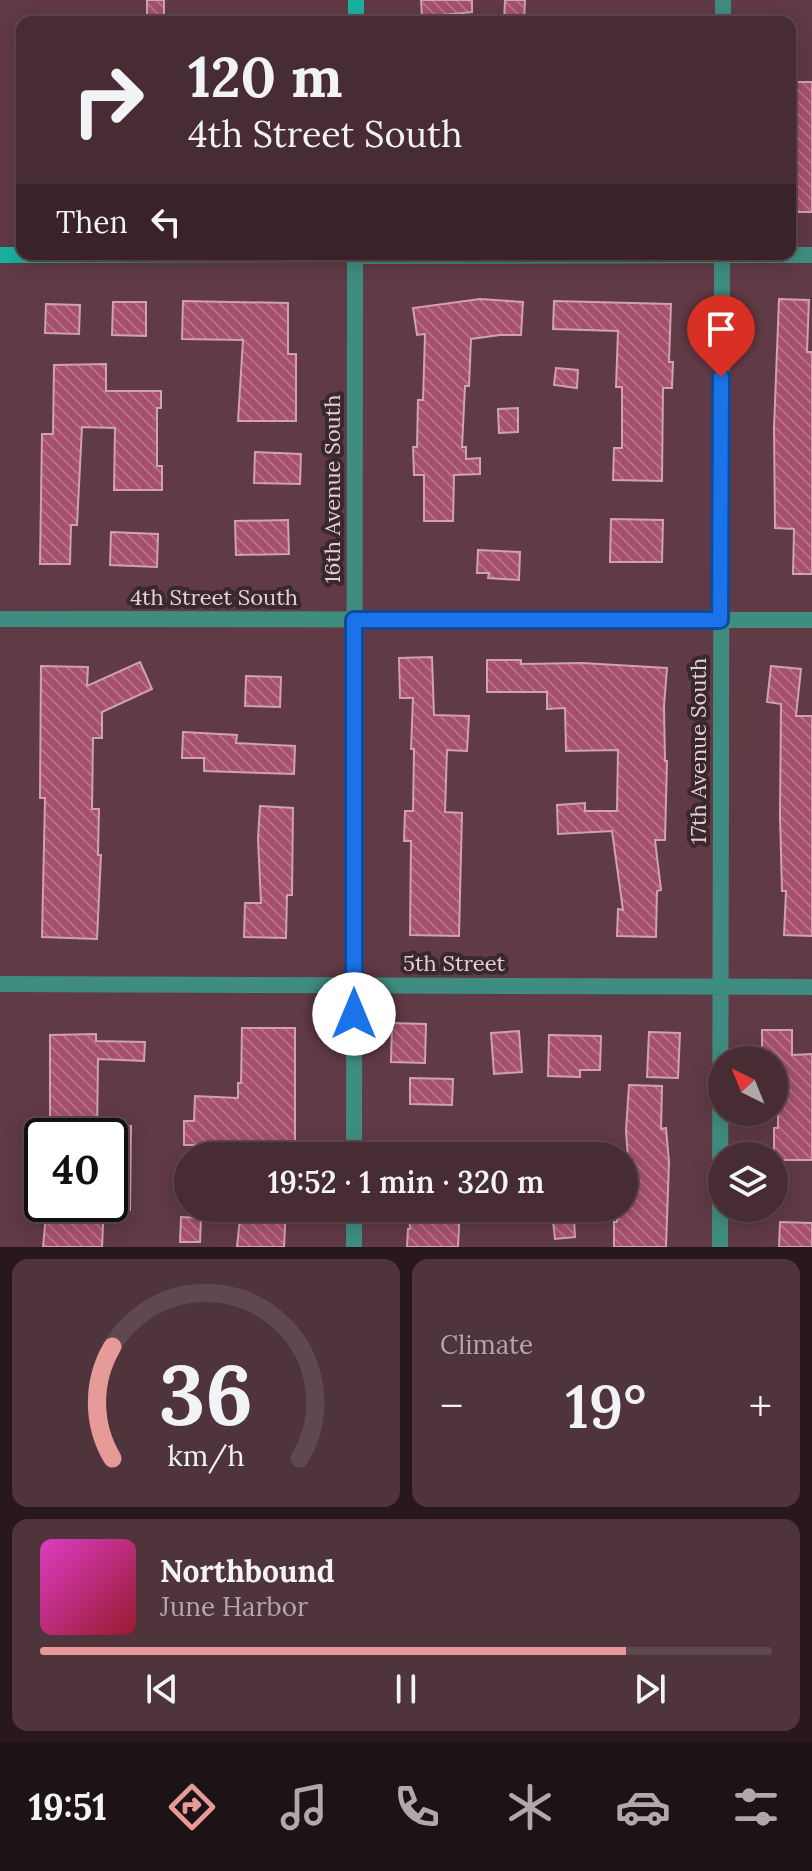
<!DOCTYPE html>
<meta charset="utf-8">
<style>
:root{--surface:#482c34;--page:#4f343c;--text:#f1f3f6;--muted:#b1a7ac;--line:#60484f;--accent:#e69b98}
body{margin:0;font-family:Lora,serif;background:var(--page);color:var(--text);height:100vh;display:flex;flex-direction:column;font-size:30px;white-space:nowrap}
*{box-sizing:border-box;margin:0}
p{font-size:26px;color:var(--muted)}
.icon{flex:none;width:44px;height:44px;fill:none;stroke:currentColor;stroke-width:2;stroke-linecap:round;stroke-linejoin:round}
.map{position:relative;height:1247px;overflow:hidden}
.details{display:flex;flex-direction:column;gap:12px;padding:12px;background:#28181d;flex:1}
.details>*{flex:none}
.guide{position:absolute;left:16px;top:16px;width:780px;height:244px;border-radius:16px;box-shadow:0 4px 20px #0003,0 0 0 2px var(--line);background:#482c34;color:var(--text);overflow:hidden}
.needle{width:52px;rotate:317deg}
.buttons{position:absolute;left:708px;top:1046px;display:grid;gap:16px}
.buttons a{display:grid;place-items:center;width:80px;height:80px;border-radius:50%;background:var(--surface);box-shadow:0 4px 20px #0003,0 0 0 2px var(--line);font-size:40px}
.speed{position:absolute;left:24px;top:1118px;display:flex;gap:16px;font-size:40px;font-weight:700;text-align:center}
.speed>*{display:grid;place-content:center;width:104px;height:104px;border-radius:50%;background:var(--surface);box-shadow:0 4px 20px #0003,0 0 0 2px var(--line);line-height:1}
.speed .limit{border:4px solid #111;border-radius:12px;background:#fff;color:#111}
.pin{position:absolute;display:grid;place-items:center;width:68px;height:68px;color:#fff;margin:-82px -34px;border-radius:50% 50% 50% 0;rotate:-45deg;box-shadow:0 0 8px #0007}
.pin .icon{rotate:45deg}
.me{position:absolute;width:88px;margin:-44px;rotate:0deg;stroke-linejoin:round;filter:drop-shadow(0 0 6px #0008)}
.turn{display:flex;align-items:center;gap:28px;height:168px;padding:0 40px;font-size:36px}
.turn .icon{width:104px;height:104px;stroke-width:2.5}
.turn b{display:block;font-size:56px;line-height:68px}
.then{display:flex;align-items:center;height:76px;padding:0 40px;background:#0003;gap:16px;font-size:30px}
.big{font-size:60px;font-weight:600;line-height:1.1}
.details .card{flex:1;display:flex;flex-direction:column;justify-content:center;gap:12px;min-width:0;padding:0 28px;border-radius:16px;background:var(--page)}
.details .dial{align-items:center;gap:0}
.dial svg{height:208px;overflow:visible;fill:none;stroke:var(--line);stroke-width:7;stroke-linecap:round;text-anchor:middle}
.dial text{fill:var(--text);stroke:none}
.song{display:flex;align-items:center;gap:24px}
.cover{width:96px;height:96px;border-radius:12px;background:linear-gradient(135deg,hsl(310 70% 55%),hsl(350 70% 35%))}
.played{height:8px;border-radius:4px;background:linear-gradient(90deg,var(--accent) 80%,var(--line) 80%)}
.keys{display:flex;justify-content:space-around;direction:ltr}
.heat{display:flex;justify-content:space-between;align-items:center;font-size:44px;direction:ltr}
.details .tiles{flex:1;display:grid;gap:12px;grid-template-columns:1fr 1fr}
.card:last-child{grid-column:span 2}
.trip{position:absolute;left:174px;top:1142px;width:464px;height:80px;border-radius:40px;background:var(--surface);box-shadow:0 4px 20px #0003,0 0 0 2px var(--line);font-weight:600;line-height:80px;text-align:center}
.dock{display:flex;height:128px;justify-content:space-around;align-items:center;background:#1d1215;color:var(--muted)}
.dock .icon{width:56px;height:56px}
.dock .current{color:var(--accent)}
.dock b{font-size:36px;color:var(--text)}
.map>svg:first-child{display:block}
</style>
<div class="map">
<svg width="812" height="1247" viewBox="0 0 812 1247">
<defs>
<pattern id="building-back-hatch" width="6" height="6" patternUnits="userSpaceOnUse" patternTransform="scale(2)"><rect width="6" height="6" fill="#a6506c"/><path d="M-1 5l2 2M0 0l6 6M5-1l2 2" fill="none" stroke="#b67087"/></pattern>
</defs>
<rect width="100%" height="100%" fill="#603a45"/>
<!-- building -->
<path fill="url(#building-back-hatch)" stroke="#cfa2ad" stroke-width="2" d="M147,0H164V22H147Z
M421,0H472V12L422,17Z
M505,0H525L524,22H504Z
M790,82H812V212H790Z
M480,299L523,302L521,335H500L471,339L469,386H465L462,447H466V459L480,458V474L454,475L453,521H424V475H414L413,447H417L418,400H423L425,334L417,335L413,308Z
M779,299L809,300L807,352H812V574H793L794,529L775,528L774,428Z
M183,301L288,303V354H296V421H238L243,340L182,339Z
M554,301L671,304L669,362H673L672,388H663L662,481L613,480L614,448H622V387H616L618,331L553,329Z
M113,302H146V336L112,335Z
M46,304L80,305L79,334L45,333Z
M106,364V391H161V408H157V466H162V490H114L115,428L82,427L77,525H71L70,564H40L42,434H53L54,365Z
M556,368L578,370L577,388L554,385Z
M518,408V432L499,433L498,409Z
M255,452L301,454L300,484L254,483Z
M611,519L663,520L662,562H610Z
M288,520L289,554L236,555L235,521Z
M111,532L158,534L157,567L110,565Z
M478,550L520,552L519,580L488,578L489,573H477Z
M432,657L434,715L469,716L467,751L447,750L445,812L462,813L459,936L410,935L411,841H404L405,811H413L414,749H411L413,698H400L399,658Z
M487,660H521V664L582,663L667,668L664,706L665,761H667L665,840H655L661,890L657,891L656,937L617,936L618,909L623,910L612,831L558,834L557,805L585,803V811H617L618,750L566,751L565,708L547,709V692H487Z
M140,662L152,689L102,712V738H93L92,809H99L98,855H101L97,939L42,937L45,798H40L41,666L88,667L87,686Z
M771,666L801,669L796,716H812V936L784,935L786,891H782L780,816L781,704L767,702Z
M246,676L281,677L280,707L245,706Z
M183,732L237,735L236,743L295,746L294,774L204,771V758H182Z
M260,806L293,808L292,895H287L286,938L244,937L245,903H261L258,839Z
M392,1023L426,1024L425,1063L391,1062Z
M242,1028H295V1154L241,1153V1145H184V1121H194L195,1096L238,1098V1083H241Z
M762,1030H792V1055L812,1054V1160H774V1128H778V1078H774V1060H762Z
M519,1031L522,1072L494,1074L491,1033Z
M649,1032L680,1033L678,1078L647,1077Z
M96,1034V1041L145,1042L144,1061L98,1059L97,1136H50V1035Z
M549,1035L601,1036L600,1070H580V1077L548,1076Z
M410,1078L453,1079L452,1105L410,1104Z
M629,1085L662,1086L661,1129L666,1128L669,1162L666,1247H614V1222H617L618,1208H624V1173H629L626,1131Z
M110,1126H131L130,1210H110Z
M47,1204H104L102,1247H43Z
M241,1208H286L284,1247H237Z
M409,1208H460L458,1247H407L408,1229H410Z
M181,1217L201,1218L200,1242H180Z
M574,1219L575,1237L555,1239L553,1221Z
M780,1222L812,1223V1247H779Z"/>
<g fill="none" stroke-linecap="round" stroke-linejoin="round">
<!-- minor -->
<path stroke="#3f8d80" stroke-width="16" d="M723,22V0
M355,256L812,255
M0,619L812,620
M0,984L812,987
M720,1247L722,254"/>
<!-- tertiary -->
<path stroke="#3f8d80" stroke-width="16" d="M354,1156L355,256
M354,1247V1208"/>
<!-- secondary -->
<path stroke="#18b3a0" stroke-width="16" d="M356,22V0
M0,255L355,254"/>
</g>
<g fill="none" stroke-linecap="round" stroke-linejoin="round">
<!-- route casing -->
<g stroke="#114b97" stroke-width="20">
<path id="route" d="M354,1014V620H720L721,377"/>
</g>
<!-- route -->
<use href="#route" stroke="#1a73e8" stroke-width="14"/>
</g>
<g text-anchor="middle" stroke-width="8" stroke-linejoin="round" paint-order="stroke">
<!-- street labels -->
<g font-size="22" fill="#e6cfd4" stroke="#39282c">
<text transform="translate(332 489) rotate(-90)" y="8">16th Avenue South</text>
<text x="214" y="605">4th Street South</text>
<text transform="translate(698 751) rotate(-90)" y="8">17th Avenue South</text>
<text x="454" y="971">5th Street</text>
</g>
</g>
</svg>
<div class="buttons">
<a><svg class="needle" viewBox="-14 -14 28 28"><path d="M0-13l5 13h-10z" fill="#e53935"/><path d="M0 13l5-13h-10z" fill="#b1a7ac"/></svg></a>
<a><svg class="icon" aria-label="layers" viewBox="0 0 24 24"><path d="M12 4l9 5-9 5-9-5zM3 14l9 5 9-5"/></svg></a>
</div>
<div class="speed"><div class="limit">40</div></div>
<div class="pin" style="left:721px;top:377px;background:#d93025"><svg class="icon" aria-label="arrive" viewBox="0 0 24 24"><path d="M6 21V4h12l-3 4 3 4H6"/></svg></div>
<svg class="me" style="left:354px;top:1014px" viewBox="-20 -20 40 40"><circle r="19" fill="#fff"/><path d="M0-13L10 11 0 6-10 11z" fill="#1a73e8"/></svg>
<div class="trip">19:52 · 1 min · 320 m</div>
<div class="guide">
<div class="turn"><svg class="icon" aria-label="right" viewBox="0 0 24 24"><path d="M7 20v-9h11M14 6l5 5-5 5"/></svg><div><b>120 m</b>4th Street South</div></div>
<div class="then">Then<svg class="icon" aria-label="left" viewBox="0 0 24 24"><path d="M17 20v-9H6M10 6l-5 5 5 5"/></svg></div>
</div>
</div>
<section class="details">
<div class="tiles">
<div class="card dial"><svg viewBox="0 0 100 80">
<path d="M14 69A42 42 0 1 1 86 69"/>
<path d="M14 69A42 42 0 0 1 14 26" stroke="#e69b98"/>
<text x="50" y="56" font-size="32" font-weight="700">36</text>
<text x="50" y="72" font-size="11">km/h</text>
</svg></div>
<div class="card"><p>Climate</p>
<div class="heat"><a>−</a><b class="big">19°</b><a>+</a></div>
</div>
<div class="card">
<div class="song"><i class="cover"></i><div><b>Northbound</b><p>June Harbor</p></div></div>
<div class="played"></div>
<div class="keys"><svg class="icon" aria-label="previous" viewBox="0 0 24 24"><path d="M18 5L8 12l10 7zM5 5v14"/></svg><svg class="icon" aria-label="pause" viewBox="0 0 24 24"><path d="M8 5v14M16 5v14"/></svg><svg class="icon" aria-label="next" viewBox="0 0 24 24"><path d="M6 5l10 7-10 7zM19 5v14"/></svg></div>
</div>
</div>
</section>
<nav class="dock">
<b>19:51</b>
<svg class="icon current" aria-label="directions" viewBox="0 0 24 24"><path d="M12 3l9 9-9 9-9-9zM9 14v-3h6M13 9l2 2-2 2"/></svg>
<svg class="icon" aria-label="music" viewBox="0 0 24 24"><path d="M9 18V5l10-2v13"/><circle cx="6" cy="18" r="3"/><circle cx="16" cy="16" r="3"/></svg>
<svg class="icon" aria-label="phone" viewBox="0 0 24 24"><path d="M5 4h4l2 5-3 2q2 4 5 5l2-3 5 2v4C11 20 4 13 5 4z"/></svg>
<svg class="icon" aria-label="climate" viewBox="0 0 24 24"><path d="M12 3v18M4 7l16 10M4 17L20 7"/></svg>
<svg class="icon" aria-label="car" viewBox="0 0 24 24"><path d="M5 17H2v-5l4-1 3-4h7l3 4 3 1v5h-3M9 17h6M6 11h13"/><circle cx="7" cy="17" r="2"/><circle cx="17" cy="17" r="2"/></svg>
<svg class="icon" aria-label="filters" viewBox="0 0 24 24"><path d="M4 7h16M4 17h16"/><circle cx="9" cy="7" r="2"/><circle cx="15" cy="17" r="2"/></svg>
</nav>
